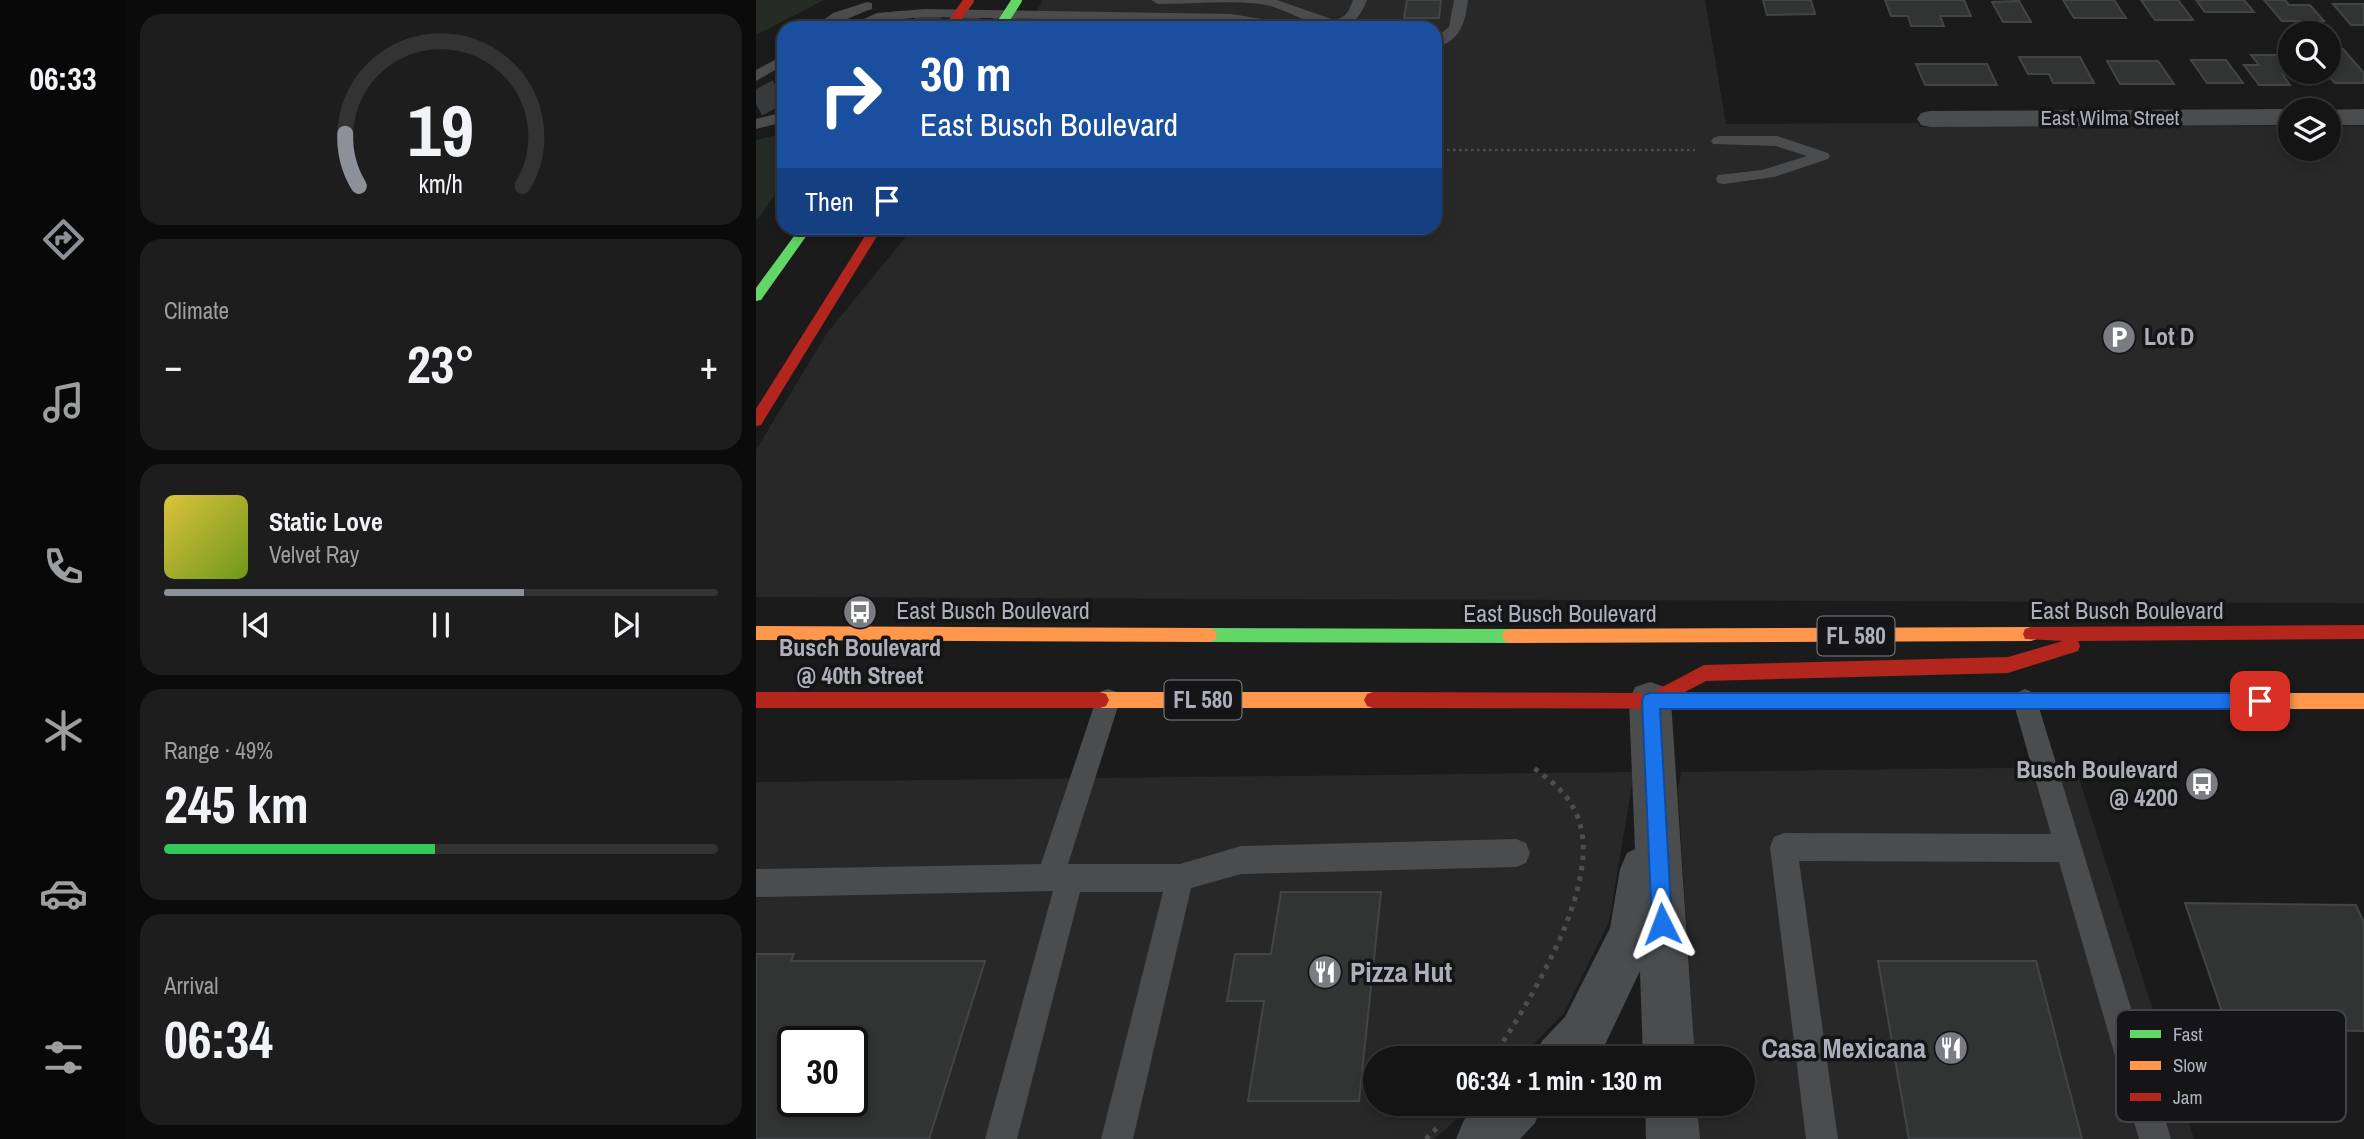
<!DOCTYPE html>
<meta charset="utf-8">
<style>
:root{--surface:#141414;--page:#1d1d1d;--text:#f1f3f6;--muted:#9d9ea0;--line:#333334;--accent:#8c9099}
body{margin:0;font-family:"Archivo Narrow",sans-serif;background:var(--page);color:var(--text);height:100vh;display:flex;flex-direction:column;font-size:26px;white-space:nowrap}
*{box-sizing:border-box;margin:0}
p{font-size:23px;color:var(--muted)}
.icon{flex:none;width:38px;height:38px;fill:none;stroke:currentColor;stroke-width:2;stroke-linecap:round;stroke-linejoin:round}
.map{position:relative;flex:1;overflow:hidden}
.drawer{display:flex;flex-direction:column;gap:14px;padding:14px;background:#0b0b0b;width:630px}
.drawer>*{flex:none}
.banner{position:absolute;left:21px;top:21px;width:665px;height:214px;border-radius:21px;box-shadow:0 4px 10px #0003,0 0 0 2px var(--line);background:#1a4fa0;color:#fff;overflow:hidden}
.tools{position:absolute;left:1522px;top:21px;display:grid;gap:14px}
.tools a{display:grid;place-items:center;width:63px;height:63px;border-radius:50%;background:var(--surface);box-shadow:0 4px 10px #0003,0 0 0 2px var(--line);font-size:35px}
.speed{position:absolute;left:21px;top:1026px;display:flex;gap:14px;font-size:35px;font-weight:700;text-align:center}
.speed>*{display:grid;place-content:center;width:91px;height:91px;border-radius:50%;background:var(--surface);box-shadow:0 4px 10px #0003,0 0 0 2px var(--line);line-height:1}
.speed .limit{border:4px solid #111;border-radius:10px;background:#fff;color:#111}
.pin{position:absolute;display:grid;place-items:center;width:60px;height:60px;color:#fff;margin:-30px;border-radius:14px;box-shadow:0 4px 10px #0006}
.me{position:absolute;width:77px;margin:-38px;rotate:357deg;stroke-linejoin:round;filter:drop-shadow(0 0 5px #0008)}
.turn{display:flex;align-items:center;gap:24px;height:147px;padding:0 28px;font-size:32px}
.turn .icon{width:91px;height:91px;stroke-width:2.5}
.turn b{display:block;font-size:49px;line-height:60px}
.then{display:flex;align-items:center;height:66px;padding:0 28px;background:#0003;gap:14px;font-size:26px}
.big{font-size:52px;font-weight:700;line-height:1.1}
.drawer .widget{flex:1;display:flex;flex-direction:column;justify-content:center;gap:10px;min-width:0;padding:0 24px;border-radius:21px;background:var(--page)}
.drawer .dial{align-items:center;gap:0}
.dial svg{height:182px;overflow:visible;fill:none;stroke:var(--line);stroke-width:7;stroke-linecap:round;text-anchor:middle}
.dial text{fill:var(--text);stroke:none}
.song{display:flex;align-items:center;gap:21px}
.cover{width:84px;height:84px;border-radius:10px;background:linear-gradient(135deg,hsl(50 70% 55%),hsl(80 70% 35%))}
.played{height:7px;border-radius:4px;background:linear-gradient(90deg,var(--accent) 65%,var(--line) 65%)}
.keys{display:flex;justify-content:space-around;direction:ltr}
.heat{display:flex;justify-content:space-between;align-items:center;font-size:38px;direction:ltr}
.charge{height:10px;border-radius:5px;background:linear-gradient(90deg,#34c759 49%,var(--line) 0)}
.trip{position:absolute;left:607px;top:1046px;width:392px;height:70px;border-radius:35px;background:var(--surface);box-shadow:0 4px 10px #0003,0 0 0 2px var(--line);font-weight:700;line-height:70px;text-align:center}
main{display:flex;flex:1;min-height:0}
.tabs{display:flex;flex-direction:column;width:126px;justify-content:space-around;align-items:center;background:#080808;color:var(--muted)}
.tabs .icon{width:49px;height:49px}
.tabs .on{color:var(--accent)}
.tabs b{font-size:32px;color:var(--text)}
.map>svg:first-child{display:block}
</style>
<main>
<nav class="tabs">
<b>06:33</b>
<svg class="icon on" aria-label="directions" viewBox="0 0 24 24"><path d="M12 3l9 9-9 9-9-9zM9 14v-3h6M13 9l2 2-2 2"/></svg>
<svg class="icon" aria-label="music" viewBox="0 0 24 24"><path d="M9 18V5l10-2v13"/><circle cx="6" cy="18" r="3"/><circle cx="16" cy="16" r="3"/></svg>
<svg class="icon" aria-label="phone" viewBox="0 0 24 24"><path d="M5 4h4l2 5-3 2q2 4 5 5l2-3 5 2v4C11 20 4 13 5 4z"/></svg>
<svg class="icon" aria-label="climate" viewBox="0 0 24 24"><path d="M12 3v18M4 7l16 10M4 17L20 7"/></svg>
<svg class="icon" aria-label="car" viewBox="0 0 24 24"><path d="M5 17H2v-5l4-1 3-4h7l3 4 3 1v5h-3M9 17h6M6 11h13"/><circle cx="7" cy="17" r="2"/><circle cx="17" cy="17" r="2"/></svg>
<svg class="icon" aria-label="filters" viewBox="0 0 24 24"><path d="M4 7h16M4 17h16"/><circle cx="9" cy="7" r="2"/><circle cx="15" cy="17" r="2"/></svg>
</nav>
<section class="drawer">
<div class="widget dial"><svg viewBox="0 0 100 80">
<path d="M14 69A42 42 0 1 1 86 69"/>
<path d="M14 69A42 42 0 0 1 8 46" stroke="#8c9099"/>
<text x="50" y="56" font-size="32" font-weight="700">19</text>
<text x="50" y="72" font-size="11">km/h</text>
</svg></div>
<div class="widget"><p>Climate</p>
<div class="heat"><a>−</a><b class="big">23°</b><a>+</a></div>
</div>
<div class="widget">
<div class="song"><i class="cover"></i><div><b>Static Love</b><p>Velvet Ray</p></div></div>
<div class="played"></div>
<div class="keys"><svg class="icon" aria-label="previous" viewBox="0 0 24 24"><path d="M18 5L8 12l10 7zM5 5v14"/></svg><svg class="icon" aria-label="pause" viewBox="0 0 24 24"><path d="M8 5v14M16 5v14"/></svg><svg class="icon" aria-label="next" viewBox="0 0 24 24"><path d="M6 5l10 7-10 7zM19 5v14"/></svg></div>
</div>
<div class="widget"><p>Range · 49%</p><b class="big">245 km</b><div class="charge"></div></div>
<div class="widget"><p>Arrival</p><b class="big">06:34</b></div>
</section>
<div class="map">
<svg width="1608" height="1139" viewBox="0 0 1608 1139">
<rect width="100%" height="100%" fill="#1b1b1b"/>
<!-- built -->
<path fill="#282829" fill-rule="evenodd" d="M287,0H949L970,124L1162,123L1164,127L1535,126V149H1573V126H1608V603L0,597V450L71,333L157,228H679V28H270Z
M1247,768L1320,769L1438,1139H944L942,1104H987V1059H939L922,792L925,772Z
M878,772L853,922L808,1013L763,1059H620V1104H718L678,1139H0V782ZM37,1041H96V1101H37Z"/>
<!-- green -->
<path fill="#252b25" d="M0,0H68L0,35Z
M28,133V183L0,221V140Z"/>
<!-- building -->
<path fill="#323333" stroke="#434447" stroke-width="2" fill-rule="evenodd" d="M651,0H685L683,18H648Z
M1007,0H1055L1059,14L1011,15Z
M1129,0H1208L1215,16H1184L1188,26H1155L1152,16H1135Z
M1307,0H1358L1370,18H1318Z
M1385,0H1422L1437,20H1399Z
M1440,0H1488L1498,12H1449Z
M1508,0H1529L1533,5H1554L1568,21H1526Z
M1263,1L1275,22H1247L1236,2Z
M1577,4H1608V25H1595Z
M1573,49H1587L1608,73V83H1579L1569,72H1573Z
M1495,55H1526L1535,66V72L1542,75H1527L1534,85H1503L1488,65H1503Z
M1263,57H1324L1338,83H1297L1293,74H1272Z
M1435,60H1470L1487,83H1451Z
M1351,61H1402L1418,84H1364Z
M1160,64H1231L1241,85H1169Z
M525,892H625L603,1101H492L508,1001H471L479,954H515Z
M1429,903L1600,905L1608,923V1031L1472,1029Z
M0,954H38L35,961H229L173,1139H0ZM37,1041H96V1101H37Z
M1122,961H1280L1326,1139H1153Z"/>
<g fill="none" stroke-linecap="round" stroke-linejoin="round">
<!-- street-tunnel -->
<path stroke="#38393b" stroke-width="26" stroke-dasharray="26 13" stroke-linecap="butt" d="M120,28L151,23L482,28
M0,104L28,89"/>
<!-- path-far1 -->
<path stroke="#4c4d4f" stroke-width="2.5" stroke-dasharray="2.5 3.5" stroke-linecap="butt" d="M679,150H939"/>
<!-- path -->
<path stroke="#4c4d4f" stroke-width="5" stroke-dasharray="4.5 6" stroke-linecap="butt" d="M736,1059C772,1003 853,878 819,811C810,791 791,778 774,765
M670,1139L682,1127"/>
<!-- lane -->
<path fill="#4b4c4d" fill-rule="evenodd" d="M395,0H521L578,20C590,18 593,11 597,0H611C589,58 543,9 505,4C472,0 435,4 402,4Z
M698,0H712C709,24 704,41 679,48V38L693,27Z
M111,2L116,3V9C95,16 77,28 56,28L77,13Z
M168,9L475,14L506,19L521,28H503L475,22L168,17L123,21L106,28H87L121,13Z
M28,55V65L0,81V70Z
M28,112V122L0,129V119Z
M963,136H1021L1072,153L1074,156L1072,159L1018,177L968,184L962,183L960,179L962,175L1006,170L1051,156L1020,146L957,144L955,141L957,138Z
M352,689L361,692L364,700L312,864H424L485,846L760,839L770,843L774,853L770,863L760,867L485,874L435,888L377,1139H345L407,892H324L261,1139H229L297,891L0,897V869L285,864L340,700L343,692Z
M1269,689L1278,693L1281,701L1415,1139H1383L1303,862L1043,861L1082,1139H1050L1014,847L1018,837L1028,833L1295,834L1257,701L1260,693Z"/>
<!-- street -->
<path fill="#4b4c4d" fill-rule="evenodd" d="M1535,109L1540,110H1535V125L1174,127L1165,125L1161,119L1165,113L1174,111Z
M1608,109V125H1573V110H1568Z
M894,682L909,687L915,701L939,1059H887L884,971L845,1053L840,1059H778L786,1041L809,1017L854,928L864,869L871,853L879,849L873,701L879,687Z
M723,1104H786L779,1123L764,1139H700L708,1120Z
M889,1104H941L944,1139H890Z"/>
<!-- fast -->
<path fill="#63d668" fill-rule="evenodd" d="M44,228H56L5,300L0,301V288Z
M453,628L754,629L760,631L762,636L760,641L754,643L453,642L447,640L445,635L447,630Z
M1070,693H1447L1453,695L1456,701L1453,707L1447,709H1070L1064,707L1061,701L1064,695Z"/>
<!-- slow -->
<path fill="#ff974d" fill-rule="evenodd" d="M0,626L453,628L459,630L461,635L459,640L453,642L0,640Z
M1275,627L1281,629L1283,634L1281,639L1275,641L754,643L748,641L746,636L748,631L754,629Z
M344,692H617L623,694L626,700L623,706L617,708H344L338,706L335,700L338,694Z
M1447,693H1608V709H1447L1441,707L1438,701L1441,695Z"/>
<!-- jam -->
<path fill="#b3261e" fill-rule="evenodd" d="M114,228H126L5,425L0,426V409Z
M1608,625V639L1322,641L1324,646L1322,651L1252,673L950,681L927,693H1070L1076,695L1079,701L1076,707L1070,709L617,708L611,706L608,700L611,694L617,692L895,693L948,665L1252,657L1307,641L1269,639L1267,634L1269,629L1275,627Z
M0,692H344L350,694L353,700L350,706L344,708H0Z"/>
<!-- fast-bridge -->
<path stroke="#63d668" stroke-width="10" d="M243,28L261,0"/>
<!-- jam-bridge -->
<path stroke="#b3261e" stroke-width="10" d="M193,28L213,0"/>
</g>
<!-- route -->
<path fill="#1a73e8" stroke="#114b97" stroke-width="2" d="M894,693H1504L1510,695L1512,701L1510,706L1504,709H904L916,924L913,931L906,934L899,931L896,924L886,701L888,695Z"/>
<!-- icons -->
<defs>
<g id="parking-disc" transform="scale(1.75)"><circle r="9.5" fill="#7a7c82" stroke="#151517"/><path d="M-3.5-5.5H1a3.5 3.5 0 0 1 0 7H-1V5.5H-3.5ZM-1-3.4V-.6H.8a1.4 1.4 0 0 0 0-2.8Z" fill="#fff"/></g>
<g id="bus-disc" transform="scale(1.75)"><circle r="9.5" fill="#7a7c82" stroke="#151517"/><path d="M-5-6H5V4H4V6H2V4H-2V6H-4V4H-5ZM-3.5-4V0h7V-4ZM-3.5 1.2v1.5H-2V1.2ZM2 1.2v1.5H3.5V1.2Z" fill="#fff"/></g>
<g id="restaurant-disc" transform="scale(1.75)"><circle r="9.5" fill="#7a7c82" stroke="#151517"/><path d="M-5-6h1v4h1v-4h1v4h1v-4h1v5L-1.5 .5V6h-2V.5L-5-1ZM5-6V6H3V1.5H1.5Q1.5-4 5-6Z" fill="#fff"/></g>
</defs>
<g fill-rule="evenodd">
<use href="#parking-disc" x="1363" y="337"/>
<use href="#bus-disc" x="104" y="612"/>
<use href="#bus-disc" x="1446" y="784"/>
<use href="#restaurant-disc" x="569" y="972"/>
<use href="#restaurant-disc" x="1195" y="1048"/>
</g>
<g text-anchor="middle" stroke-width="7" stroke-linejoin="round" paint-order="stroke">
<!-- far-street labels -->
<g font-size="21" fill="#adb0ba" stroke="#151517">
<text x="1354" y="125">East Wilma Street</text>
</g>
<!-- shield labels -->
<g fill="#151517" stroke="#7f8289" stroke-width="2">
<rect x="1061.5" y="616.5" width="77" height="39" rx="5"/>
<rect x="408.5" y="680.5" width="77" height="39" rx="5"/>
</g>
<g font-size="23" font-weight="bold" fill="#adb0ba">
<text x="1100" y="644">FL 580</text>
<text x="447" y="708">FL 580</text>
</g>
<!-- poi labels -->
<g font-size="24" font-weight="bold" fill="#adb0ba" stroke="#151517" text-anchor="start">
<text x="1388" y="345">Lot D</text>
<text x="104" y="656" text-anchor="middle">Busch Boulevard<tspan x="104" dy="28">@ 40th Street</tspan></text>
<text x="1422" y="778" text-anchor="end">Busch Boulevard<tspan x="1422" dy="28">@ 4200</tspan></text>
</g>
<!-- street labels -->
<g font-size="24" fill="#adb0ba" stroke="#151517">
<text x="237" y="619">East Busch Boulevard</text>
<text x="1371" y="619">East Busch Boulevard</text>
<text x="804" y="622">East Busch Boulevard</text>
</g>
<!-- near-poi labels -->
<g font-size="28" font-weight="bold" fill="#adb0ba" stroke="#151517" text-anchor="start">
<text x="594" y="982">Pizza Hut</text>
<text x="1170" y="1058" text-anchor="end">Casa Mexicana</text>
</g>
</g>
<!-- legend -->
<rect x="1360" y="1010" width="230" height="112" rx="10" fill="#151517" stroke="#434448" stroke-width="2"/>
<rect x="1374" y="1030" width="31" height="8" fill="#63d668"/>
<rect x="1374" y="1061" width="31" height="9" fill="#ff974d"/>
<rect x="1374" y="1093" width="31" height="8" fill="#b3261e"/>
<g font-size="19" fill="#adb0ba">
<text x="1417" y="1041">Fast</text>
<text x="1417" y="1072">Slow</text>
<text x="1417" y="1104">Jam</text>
</g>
</svg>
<div class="tools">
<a><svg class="icon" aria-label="search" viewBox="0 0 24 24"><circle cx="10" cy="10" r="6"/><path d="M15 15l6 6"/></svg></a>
<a><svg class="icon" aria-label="layers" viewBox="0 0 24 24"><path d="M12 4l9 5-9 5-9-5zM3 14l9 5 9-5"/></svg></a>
</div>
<div class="speed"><div class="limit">30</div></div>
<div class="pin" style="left:1504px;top:701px;background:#d93025"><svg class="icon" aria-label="arrive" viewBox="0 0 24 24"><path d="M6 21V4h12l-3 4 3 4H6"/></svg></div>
<svg class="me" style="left:906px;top:924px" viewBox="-20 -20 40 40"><path d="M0-17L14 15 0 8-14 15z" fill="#1a73e8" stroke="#fff" stroke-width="4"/></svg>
<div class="trip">06:34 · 1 min · 130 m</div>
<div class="banner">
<div class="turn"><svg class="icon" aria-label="right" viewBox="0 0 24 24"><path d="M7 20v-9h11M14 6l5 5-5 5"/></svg><div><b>30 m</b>East Busch Boulevard</div></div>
<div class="then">Then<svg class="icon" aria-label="arrive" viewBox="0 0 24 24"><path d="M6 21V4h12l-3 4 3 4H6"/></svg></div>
</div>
</div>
</main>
